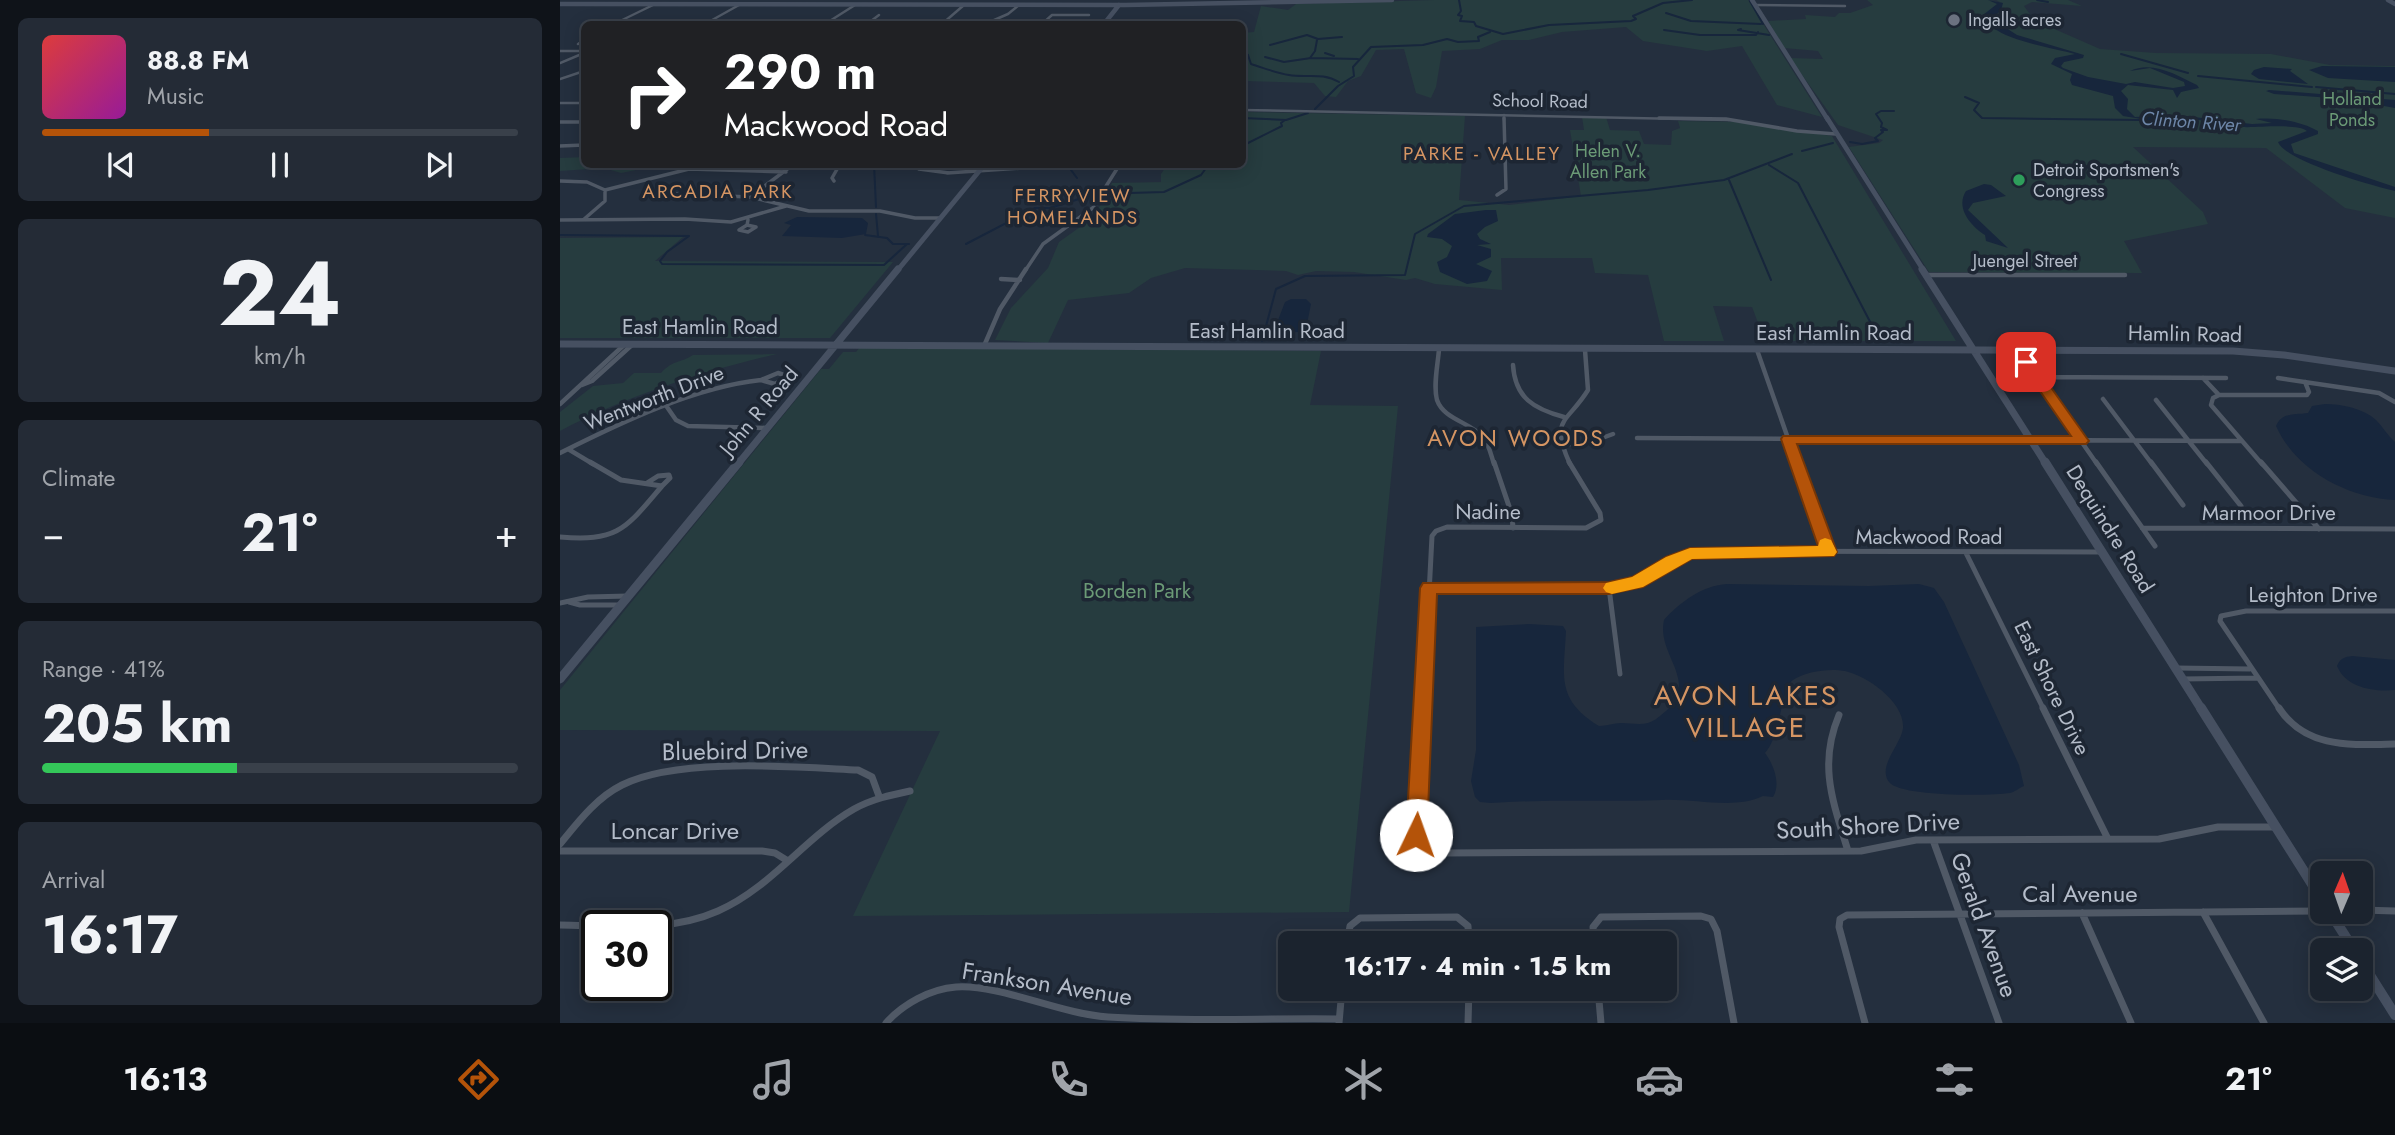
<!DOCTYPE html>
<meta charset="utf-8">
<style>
:root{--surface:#1b232e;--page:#242b36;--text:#f1f3f6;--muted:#a0a4aa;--line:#39404a;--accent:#b45309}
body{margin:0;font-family:Jost,sans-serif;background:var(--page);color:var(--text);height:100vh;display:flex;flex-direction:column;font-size:26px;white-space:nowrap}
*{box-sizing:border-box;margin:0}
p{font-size:23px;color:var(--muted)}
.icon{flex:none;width:38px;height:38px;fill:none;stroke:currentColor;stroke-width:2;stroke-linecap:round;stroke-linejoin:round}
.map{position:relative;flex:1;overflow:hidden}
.sheet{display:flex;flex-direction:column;gap:18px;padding:18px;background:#0f1319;width:560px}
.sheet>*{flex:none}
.guide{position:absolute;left:21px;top:21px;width:665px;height:147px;border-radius:10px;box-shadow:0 4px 18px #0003,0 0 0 2px var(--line);background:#202124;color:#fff;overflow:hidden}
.needle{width:46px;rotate:2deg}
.tools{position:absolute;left:1750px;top:861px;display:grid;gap:14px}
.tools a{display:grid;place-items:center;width:63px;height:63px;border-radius:10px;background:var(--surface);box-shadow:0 4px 18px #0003,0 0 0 2px var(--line);font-size:35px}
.speed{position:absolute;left:21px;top:910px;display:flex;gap:14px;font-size:35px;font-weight:700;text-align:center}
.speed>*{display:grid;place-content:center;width:91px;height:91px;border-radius:50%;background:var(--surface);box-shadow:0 4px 18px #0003,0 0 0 2px var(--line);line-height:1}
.speed .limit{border:4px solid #111;border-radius:10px;background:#fff;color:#111}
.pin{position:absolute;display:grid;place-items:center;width:60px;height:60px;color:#fff;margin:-30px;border-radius:14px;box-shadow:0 4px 10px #0006}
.me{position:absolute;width:77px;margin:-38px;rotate:3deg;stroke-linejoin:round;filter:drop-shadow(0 0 5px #0008)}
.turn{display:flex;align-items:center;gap:24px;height:147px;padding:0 28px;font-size:32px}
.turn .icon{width:91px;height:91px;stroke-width:2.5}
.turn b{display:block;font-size:49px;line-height:60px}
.big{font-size:52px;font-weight:700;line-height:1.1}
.sheet .card{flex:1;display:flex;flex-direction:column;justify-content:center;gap:10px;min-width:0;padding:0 24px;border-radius:10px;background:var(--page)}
.sheet .dial{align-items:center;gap:0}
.dial b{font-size:91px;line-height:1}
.song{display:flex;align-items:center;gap:21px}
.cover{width:84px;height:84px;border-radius:10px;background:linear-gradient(135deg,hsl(0 70% 55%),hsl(300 70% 35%))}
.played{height:7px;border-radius:4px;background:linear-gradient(90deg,var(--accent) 35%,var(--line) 35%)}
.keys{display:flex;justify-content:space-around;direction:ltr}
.heat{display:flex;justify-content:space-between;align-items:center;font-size:38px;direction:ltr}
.charge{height:10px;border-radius:5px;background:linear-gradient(90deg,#34c759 41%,var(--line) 0)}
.trip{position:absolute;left:718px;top:931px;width:399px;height:70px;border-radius:10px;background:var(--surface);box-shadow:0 4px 18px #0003,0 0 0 2px var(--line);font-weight:700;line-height:70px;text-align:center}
.tab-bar{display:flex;height:112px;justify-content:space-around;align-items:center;background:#0b0e12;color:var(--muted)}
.tab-bar .icon{width:49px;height:49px}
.tab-bar .selected{color:var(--accent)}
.tab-bar b{font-size:32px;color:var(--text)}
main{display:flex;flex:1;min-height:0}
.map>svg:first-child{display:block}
</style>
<main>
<section class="sheet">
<div class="card">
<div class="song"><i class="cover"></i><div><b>88.8 FM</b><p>Music</p></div></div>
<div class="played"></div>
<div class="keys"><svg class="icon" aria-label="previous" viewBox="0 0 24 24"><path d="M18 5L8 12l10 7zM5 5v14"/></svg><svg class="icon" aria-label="pause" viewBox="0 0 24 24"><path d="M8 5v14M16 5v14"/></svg><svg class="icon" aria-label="next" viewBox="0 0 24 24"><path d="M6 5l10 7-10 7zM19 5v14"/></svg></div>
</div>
<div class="card dial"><b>24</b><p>km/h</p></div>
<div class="card"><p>Climate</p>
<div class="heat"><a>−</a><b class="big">21°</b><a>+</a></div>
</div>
<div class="card"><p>Range · 41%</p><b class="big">205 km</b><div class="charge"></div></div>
<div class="card"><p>Arrival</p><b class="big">16:17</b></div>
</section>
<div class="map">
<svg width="1835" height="1023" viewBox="0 0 1835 1023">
<rect width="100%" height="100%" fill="#242f3e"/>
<!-- green -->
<path fill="#263c3f" d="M874,0H1188L1262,117L1217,105L1182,46L1147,51L1083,41L1066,27L1002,32L969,40H942L920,49L882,51L876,87L871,98L856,93L844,49L816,50L801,76L788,81L776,97L765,96L754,83L683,81L682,67L687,57L683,55V33L694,32L701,6L728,10L736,4Z
M1307,0H1430L1442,3L1436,0H1508L1522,6L1472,2L1464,6L1474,20L1540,49L1596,53L1711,54L1770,65L1835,66V218L1785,208L1706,148L1573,147L1643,212L1648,224L1564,241L1582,273L1369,272L1289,147L1319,143L1323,140L1278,125L1230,58L1263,59L1258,51L1224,48L1208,21L1246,19L1245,15L1275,17L1279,13H1290L1313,5Z
M683,112L905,116L899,200L949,205L1021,196L1010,130H1024L1022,117H1046L1050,130L1079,131L1084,144L1111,145L1112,131L1120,128L1118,121L1184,122L1272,136L1396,341H1205L1192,307L1153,306L1164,341H1104L1088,275L1035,273L1032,258H941L942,290L875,284L855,278L846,280L794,272L756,271L738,275L726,271L625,268L591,278L569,293L508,300L488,343L435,340L451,308L488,268L499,242L534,217L552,183L601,182V174L607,165L682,164Z
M24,157V164L101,165L61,173L44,168L0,171V158Z
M123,237L95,261L333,262L270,338H0V238Z
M300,347L761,351L750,405L838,406L789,912L293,916L380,731L0,730V690L261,369H269L283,352H296Z
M217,354C143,371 67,396 0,431V412L33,386L63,383L74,373H101C114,359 119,364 133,355Z"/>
<!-- water -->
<path fill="#17263c" d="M1428,0L1443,3L1441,10L1432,19L1457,35L1524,55L1523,58L1504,62L1501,66L1503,68L1528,77L1566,84L1575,82L1613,88L1625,86L1624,82L1590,68L1570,71C1592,60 1617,75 1637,85L1639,88L1621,92L1617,98L1613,90L1568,85L1561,91L1568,99L1567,109L1575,117L1617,115L1692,124L1712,123L1696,119C1715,117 1741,121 1758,131V134L1731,144L1734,153L1835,187V191C1813,186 1725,161 1718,142L1747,131C1737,123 1697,128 1682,127C1664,125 1613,112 1600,122L1563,116L1555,108L1553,96L1512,85L1510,80L1512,74L1491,64L1495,58L1515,54C1492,47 1431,40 1423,15L1437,4Z
M1762,66L1835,67V82L1768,78L1749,70Z
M1704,67L1732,69L1730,71L1748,84L1699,79L1691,74L1694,70Z
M1709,90L1835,100V108L1786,99L1714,94L1706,91Z
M1424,184L1431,185L1446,196L1413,203L1408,210L1448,248L1426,241L1425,235C1411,226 1395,208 1406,191Z
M926,210H936L938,221L925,227L917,234L920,239L931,244L917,245L931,249V257L916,264L932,271L927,281L907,284L880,272L877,262L887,257L892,246L882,239L867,237L868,234L895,214Z
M237,217L302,218L308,223L306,234L282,238L222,236L231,225L224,223Z
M731,299H746L751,304L746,329L738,332L720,333L715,328L725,302Z
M1765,404C1781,404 1803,408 1816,420C1823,427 1828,436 1835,442V500C1788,498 1736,471 1716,426C1722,412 1734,415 1748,413L1752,406Z
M1167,584L1309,586L1359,584L1374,588L1384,602L1459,765L1464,786C1459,788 1455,792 1450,793C1431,796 1340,797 1329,782C1317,766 1341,745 1343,728C1345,702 1307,676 1285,671C1270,668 1246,671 1233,680C1221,688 1221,736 1205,753C1214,765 1221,784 1213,797L1203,796C1175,810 1133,798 1102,800C1046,802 988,799 931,803L920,802L915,797L911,781L916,750V627L969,624L1003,626L1006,631C1004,675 995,699 1039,726C1047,726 1054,723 1061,723C1070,723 1080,725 1088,723C1095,721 1101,715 1106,711C1140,681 1096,655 1104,620C1119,603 1143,585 1167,584Z
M1792,656L1835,660V690C1814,692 1786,688 1777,666C1780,658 1785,657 1792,656Z"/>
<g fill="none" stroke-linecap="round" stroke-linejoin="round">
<!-- stream -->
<path stroke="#17263c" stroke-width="2" d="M899,0L901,11L898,15L902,16L900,21L914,22L916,26L943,34L989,25L1071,21L1076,19L1073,16L1103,3L1132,0
M1477,0L1488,2
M1190,1L1203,24
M1106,13L1131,21L1201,24
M1181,29L1178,30L1209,35
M1104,30L1140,35H1196L1198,32
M710,45L747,35L758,39L782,37
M682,52L688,55L691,64C704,68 716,73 729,75C747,78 762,72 779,82
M765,53L774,56
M1561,54L1628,73
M705,57L724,62L751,58L798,59
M750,58L755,51L757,40
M1638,76L1752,87
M1756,87L1835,94
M1405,97L1419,103L1414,110L1422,118L1581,120
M755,109L778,86L794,76L793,67L811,47L863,45L887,39L898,42L919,41L918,37L930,32
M682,118L726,120L748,113
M1290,142L1302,144L1318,141L1315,138L1323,132L1321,130H1327L1321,127L1322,123L1316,114L1321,111H1334
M682,146L722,126L721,123L725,120
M1242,151L1273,143
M314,164L316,207
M1209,165L1238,183L1319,339
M511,170L517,178
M1169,180L1211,280
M316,214L318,236
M0,235L129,236L107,252L100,261L102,264L324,265L347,244
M305,235L327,238L333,244H349
M406,244L475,208H490L535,194L604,192L641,175L649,164
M702,341L716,289L745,276L845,275L855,234L904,206L1088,190L1164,180L1232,154"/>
<!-- street-far4 -->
<path stroke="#505966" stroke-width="2.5" d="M1195,5L1285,6
M54,24L93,5
M145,24L179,5
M265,24L295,5
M307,24L319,15
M382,24L404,5
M425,24L448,14L459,5
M468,24H482
M482,24L492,15H529
M18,44L24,40
M0,51H24
M0,63L24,53
M0,79L24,71
M0,103H24
M682,110L1169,120
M944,115V120"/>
<!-- street-far3 -->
<path stroke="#505966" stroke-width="3.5" d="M1099,118L1166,119L1237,131L1276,134
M0,122H24
M0,146L24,145
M352,164L359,169L389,173
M387,173L463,168H557
M0,181L27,182L45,190V201L23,220
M274,181L272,178L280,164
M45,190L129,169L226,172
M543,191L560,164
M117,194L190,197L249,211H320L355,218H379
M937,195L946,189L944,118
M190,197L234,164
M0,220L125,219L171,222L226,206
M187,225L196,227L188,232L179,230Z
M187,225L188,220
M465,271L483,244L534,207"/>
<!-- street-far2 -->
<path stroke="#505966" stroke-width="4.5" d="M1365,275H1565
M441,279L460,280
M424,346L440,309L466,269
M879,349C878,364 873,385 877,400C884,420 911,422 924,438C929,445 931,455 934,464
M1197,350L1237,464
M1466,362L1537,464
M953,365C955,398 974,409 1004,417
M218,373L227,376L215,384L201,380Z
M1477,377L1666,378
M1643,378L1659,395
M1718,378L1819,393L1835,402
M22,385L32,381L73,344
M1543,399L1592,464
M1596,400L1647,464
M0,404L64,345
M107,407L116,420L128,426L207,428
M1077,438L1681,441
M1003,445L1034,441L1053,434
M8,449L33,464
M0,453C60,423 134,387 201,380
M1010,464C989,418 1007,424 1028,390L1025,350
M1702,464L1651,405L1653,398L1659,395H1747L1749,392L1745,382"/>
<!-- street-far1 -->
<path stroke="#505966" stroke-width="5" d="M934,462L952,515L953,528
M1236,462L1268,552
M1536,462L1595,546
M1591,462L1623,505
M1646,462L1681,506
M1701,462L1759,529
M87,483L98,476L109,475L110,478L102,486
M1582,528L1835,529
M0,537C59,542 66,528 102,486L61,480L30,462
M1406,553L1484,710
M869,588L1059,587C1090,578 1115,557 1147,551L1542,552
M1049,588L1060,674
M9,602L20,605H60
M0,603L28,597L68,596
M1616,668L1690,669
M1622,679L1697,678
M863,710L872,536L876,531L887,527L1026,528L1041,520L1040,513L1009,462
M1720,710L1660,621L1661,616L1686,611H1835"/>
<!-- street -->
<path stroke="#505966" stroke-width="7" d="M863,708L856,835L860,849L885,853L1301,851L1356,840L1599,839L1658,827H1716
M1483,708L1548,839
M1719,708C1746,749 1791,745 1835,744
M1279,715C1258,765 1273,802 1288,851
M1373,840L1439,1023
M0,844C18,822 36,798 62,785C117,757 235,767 298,770L312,777L319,796
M0,851H202L215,853L228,861
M1801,910L1835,911
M1643,912L1704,1023
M1522,913L1571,1023
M0,925C52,926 109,933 158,911C211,888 245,837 294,809C312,799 331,795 350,791
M787,943L790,926L800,918L897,917L908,926L909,943
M1034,943L1033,927L1041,917L1141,916L1151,919L1157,931L1174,1023
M1038,989L1041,1023
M326,1023C343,1004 370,989 396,987C440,984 500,1014 548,1017C624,1022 703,1018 779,1019
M779,1023L782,989
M908,1023L909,989
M1305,1023L1279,927L1280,919L1287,915L1762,911"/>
<!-- secondary-far4 -->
<path stroke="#465061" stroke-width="4.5" d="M1192,0L1268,120
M1828,0L1835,4
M0,4L565,5L832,0
M544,24L559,5"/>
<!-- secondary-far3 -->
<path stroke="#465061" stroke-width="5" d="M1267,118L1364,271
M337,271L425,164"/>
<!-- secondary-far2 -->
<path stroke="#465061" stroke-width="7" d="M1362,269L1486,464
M0,344L1673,351L1724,355L1835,371
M178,464L338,269"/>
<!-- secondary-far1 -->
<path stroke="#465061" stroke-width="9" d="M1485,462L1642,710
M0,679L179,462"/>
<!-- secondary -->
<path stroke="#465061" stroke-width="10" d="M1641,708L1762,900
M1770,912L1794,950
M1801,961L1835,1015"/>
</g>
<!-- route -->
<path fill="#b45309" stroke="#753606" stroke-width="2" d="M1466,358L1471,359L1526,437L1529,441L1526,444H1237L1277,552L1274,556L1132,559L1083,587L1049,594H877L867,835L864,842L856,845L849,842L846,835L860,588L863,583L1049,582L1072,577L1106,557L1130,548L1258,546L1221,439L1223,436H1511L1460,362Z"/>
<!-- slow -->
<path fill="#f59e0b" d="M1265,538L1271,540L1277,552L1274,556L1132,559L1083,587L1052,594L1046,592L1043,588L1046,583L1072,577L1106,557L1130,548L1258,546L1260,540Z"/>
<!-- markers -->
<circle fill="#6b7280" stroke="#1d2633" stroke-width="2.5" cx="1394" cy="20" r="7"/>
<circle fill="#2e9e5b" stroke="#1d2633" stroke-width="2.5" cx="1459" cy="180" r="7"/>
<g text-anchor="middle" stroke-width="7" stroke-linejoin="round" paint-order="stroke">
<!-- far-poi labels -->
<g font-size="18" fill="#b4bcc9" stroke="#1d2633" text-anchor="start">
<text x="1408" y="26">Ingalls acres</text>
<text x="1473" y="176">Detroit Sportsmen's<tspan x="1473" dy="21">Congress</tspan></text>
</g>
<!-- far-park labels -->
<g font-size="18" fill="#6b9a76" stroke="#1d2633">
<text x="1792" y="105">Holland<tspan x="1792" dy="21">Ponds</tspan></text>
<text x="1048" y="157">Helen V.<tspan x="1048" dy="21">Allen Park</tspan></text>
</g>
<!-- far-street labels -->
<g font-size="18" fill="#b4bcc9" stroke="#1d2633">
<text transform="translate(980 101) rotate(1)" y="6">School Road</text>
<text x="1465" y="267">Juengel Street</text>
</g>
<!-- far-water labels -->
<g font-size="19" font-style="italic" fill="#6d86a8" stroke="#1d2633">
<text transform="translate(1631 121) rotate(4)" y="7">Clinton River</text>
</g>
<!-- far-neighbourhood labels -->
<g font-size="19" letter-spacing="2" fill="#d59563" stroke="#1d2633">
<text x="922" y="160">PARKE - VALLEY</text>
<text x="158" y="198">ARCADIA PARK</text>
<text x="513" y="202">FERRYVIEW<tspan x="513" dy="22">HOMELANDS</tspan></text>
</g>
<!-- street labels -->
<g font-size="21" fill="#b4bcc9" stroke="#1d2633">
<text x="140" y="334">East Hamlin Road</text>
<text x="707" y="338">East Hamlin Road</text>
<text x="1274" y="340">East Hamlin Road</text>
<text transform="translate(1625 334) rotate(1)" y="7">Hamlin Road</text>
<text transform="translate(94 398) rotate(-21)" y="7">Wentworth Drive</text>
<text transform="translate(199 411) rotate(-50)" y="7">John R Road</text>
<text x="928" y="519">Nadine</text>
<text x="1709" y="520">Marmoor Drive</text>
<text transform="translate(1550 529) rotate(58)" y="7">Dequindre Road</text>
<text x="1369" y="544">Mackwood Road</text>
<text x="1753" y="602">Leighton Drive</text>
<text transform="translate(1492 688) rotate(64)" y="7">East Shore Drive</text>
</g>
<!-- park labels -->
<g font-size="21" fill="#6b9a76" stroke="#1d2633">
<text x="577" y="598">Borden Park</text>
</g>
<!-- neighbourhood labels -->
<g font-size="23" letter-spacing="2" fill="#d59563" stroke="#1d2633">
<text x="956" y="446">AVON WOODS</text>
</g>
<!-- near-street labels -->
<g font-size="24" fill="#b4bcc9" stroke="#1d2633">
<text transform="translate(175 751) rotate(-1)" y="8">Bluebird Drive</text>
<text transform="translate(1308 826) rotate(-3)" y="8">South Shore Drive</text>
<text x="115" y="839">Loncar Drive</text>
<text x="1520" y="902">Cal Avenue</text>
<text transform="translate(1424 925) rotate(70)" y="8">Gerald Avenue</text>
<text transform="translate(487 984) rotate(9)" y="8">Frankson Avenue</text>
</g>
<!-- near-neighbourhood labels -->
<g font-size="28" letter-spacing="2" fill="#d59563" stroke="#1d2633">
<text x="1186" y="705">AVON LAKES<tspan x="1186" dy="32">VILLAGE</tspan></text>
</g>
</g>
</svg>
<div class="tools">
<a><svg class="needle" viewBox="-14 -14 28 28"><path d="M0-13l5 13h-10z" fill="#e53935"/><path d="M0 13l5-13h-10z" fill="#a0a4aa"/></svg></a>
<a><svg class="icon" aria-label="layers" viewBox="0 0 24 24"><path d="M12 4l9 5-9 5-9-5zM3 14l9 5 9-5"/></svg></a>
</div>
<div class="speed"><div class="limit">30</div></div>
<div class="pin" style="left:1466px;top:362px;background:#d93025"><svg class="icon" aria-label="arrive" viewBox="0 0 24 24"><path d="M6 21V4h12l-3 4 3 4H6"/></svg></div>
<svg class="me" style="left:856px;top:835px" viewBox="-20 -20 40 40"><circle r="19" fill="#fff"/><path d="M0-13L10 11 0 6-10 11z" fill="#b45309"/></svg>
<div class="trip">16:17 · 4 min · 1.5 km</div>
<div class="guide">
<div class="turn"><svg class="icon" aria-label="right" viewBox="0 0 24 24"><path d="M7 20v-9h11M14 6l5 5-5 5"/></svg><div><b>290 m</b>Mackwood Road</div></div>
</div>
</div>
</main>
<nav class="tab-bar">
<b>16:13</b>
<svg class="icon selected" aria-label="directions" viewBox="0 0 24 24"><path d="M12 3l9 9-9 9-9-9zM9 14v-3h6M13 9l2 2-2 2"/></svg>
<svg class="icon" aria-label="music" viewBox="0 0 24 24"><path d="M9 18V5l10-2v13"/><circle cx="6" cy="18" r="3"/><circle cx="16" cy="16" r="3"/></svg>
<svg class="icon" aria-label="phone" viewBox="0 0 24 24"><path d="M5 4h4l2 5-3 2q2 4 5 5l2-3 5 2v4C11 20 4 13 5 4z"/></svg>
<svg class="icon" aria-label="climate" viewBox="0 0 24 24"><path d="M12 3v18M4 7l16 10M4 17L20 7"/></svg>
<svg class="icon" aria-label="car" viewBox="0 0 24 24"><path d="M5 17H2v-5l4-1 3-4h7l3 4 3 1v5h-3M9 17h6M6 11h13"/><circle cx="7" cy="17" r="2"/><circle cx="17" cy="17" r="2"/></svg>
<svg class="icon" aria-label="filters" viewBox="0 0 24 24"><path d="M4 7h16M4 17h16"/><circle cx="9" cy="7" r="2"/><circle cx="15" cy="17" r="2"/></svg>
<b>21°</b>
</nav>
